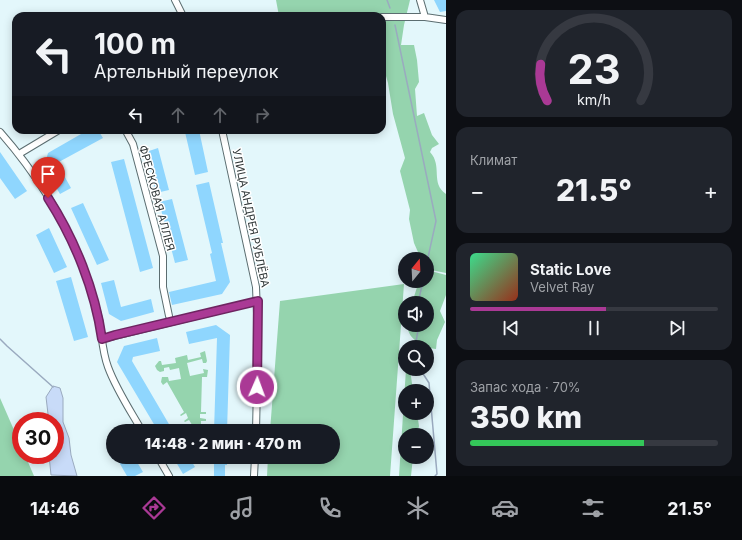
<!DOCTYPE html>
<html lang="ru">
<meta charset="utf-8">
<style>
:root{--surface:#171b24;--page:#20242c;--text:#f1f3f6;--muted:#9ea1a6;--line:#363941;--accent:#aa3995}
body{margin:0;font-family:Inter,sans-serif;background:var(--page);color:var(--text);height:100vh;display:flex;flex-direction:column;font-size:15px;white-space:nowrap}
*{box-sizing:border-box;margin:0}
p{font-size:13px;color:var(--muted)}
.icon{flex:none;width:22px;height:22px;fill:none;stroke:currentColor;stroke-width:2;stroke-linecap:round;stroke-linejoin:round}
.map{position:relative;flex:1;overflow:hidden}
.side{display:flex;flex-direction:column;gap:10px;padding:10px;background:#0d0f14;width:296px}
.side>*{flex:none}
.guide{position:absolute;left:12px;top:12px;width:374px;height:122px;border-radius:12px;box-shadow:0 2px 10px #0003;background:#171b24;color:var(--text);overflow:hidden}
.needle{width:26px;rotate:18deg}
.tools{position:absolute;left:398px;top:252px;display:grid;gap:8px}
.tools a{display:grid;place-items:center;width:36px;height:36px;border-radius:50%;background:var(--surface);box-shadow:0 2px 10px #0003;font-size:20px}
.speed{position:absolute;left:12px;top:412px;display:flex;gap:8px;font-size:20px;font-weight:700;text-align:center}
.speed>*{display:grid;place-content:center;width:52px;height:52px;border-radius:50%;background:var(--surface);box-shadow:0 2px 10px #0003;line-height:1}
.speed .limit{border:6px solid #d22;background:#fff;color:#111}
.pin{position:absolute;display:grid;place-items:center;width:34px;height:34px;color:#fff;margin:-41px -17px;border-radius:50% 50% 50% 0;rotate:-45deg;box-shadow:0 0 4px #0007}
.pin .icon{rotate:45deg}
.me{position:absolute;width:44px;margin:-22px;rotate:2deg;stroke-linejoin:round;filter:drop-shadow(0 0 3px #0008)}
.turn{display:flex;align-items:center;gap:14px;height:84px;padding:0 16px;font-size:18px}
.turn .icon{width:52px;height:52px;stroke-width:2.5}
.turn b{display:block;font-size:28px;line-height:34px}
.lanes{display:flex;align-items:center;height:38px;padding:0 16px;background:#0003;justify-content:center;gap:20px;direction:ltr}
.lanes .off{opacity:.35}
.big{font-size:30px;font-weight:800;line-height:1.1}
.side .tile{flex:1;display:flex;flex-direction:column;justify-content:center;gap:6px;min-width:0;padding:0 14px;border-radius:12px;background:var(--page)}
.side .dial{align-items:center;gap:0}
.dial svg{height:104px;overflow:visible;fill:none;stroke:var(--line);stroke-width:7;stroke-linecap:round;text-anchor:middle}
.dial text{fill:var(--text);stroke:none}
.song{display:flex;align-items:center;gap:12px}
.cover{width:48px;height:48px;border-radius:6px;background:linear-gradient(135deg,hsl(150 70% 55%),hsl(10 70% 35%))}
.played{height:4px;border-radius:2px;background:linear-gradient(90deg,var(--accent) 55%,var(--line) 55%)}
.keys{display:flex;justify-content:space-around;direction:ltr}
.heat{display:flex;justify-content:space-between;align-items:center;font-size:22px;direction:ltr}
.charge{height:6px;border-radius:3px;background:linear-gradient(90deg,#34c759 70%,var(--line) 0)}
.trip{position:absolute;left:106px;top:424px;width:234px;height:40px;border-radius:20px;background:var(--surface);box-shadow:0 2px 10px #0003;font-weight:800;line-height:40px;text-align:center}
.dock{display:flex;height:64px;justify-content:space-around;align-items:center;background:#090b0e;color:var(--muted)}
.dock .icon{width:28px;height:28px}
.dock .on{color:var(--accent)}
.dock b{font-size:18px;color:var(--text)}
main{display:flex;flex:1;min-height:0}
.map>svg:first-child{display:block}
</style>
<main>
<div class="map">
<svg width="446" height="476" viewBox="0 0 446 476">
<rect width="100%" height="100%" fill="#e3f7fb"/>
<!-- green -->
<path fill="#95d4ae" d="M276,0H410L404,25L401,45H414L417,60L419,82L415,89L417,116L424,113L432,135L439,144L432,148L430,152C443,166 430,183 446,194V273L431,270L427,267V259H421L414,243L409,219L410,210L400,171L405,158L393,114L388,83L382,62V16H279Z
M427,270L446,275V295L440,311L445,322L437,340L436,349C425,348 406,339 408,325H427V303H412L419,281H427Z
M404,284L390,476H267L268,457H333V431H270L280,301Z
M205,351L207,361L206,363H203L202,359L187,363L190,376L204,373L203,369L208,370L207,377H202L201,412H206V414H200V418L206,419V421H201V431H196L189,420L185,422L184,421L188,418L186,413L181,416L180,415L184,412L167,382L163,385L161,382L162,377H168L169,381L181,379L179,368L170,370L169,367L164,368V371L160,372L157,370L155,366L159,361H161L162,365L176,363L175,358L187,355L188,360L201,357L200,353Z
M406,369H410L413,391H405V413H417L419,426L417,435H405V457H413L411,476H399Z
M0,398L21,446V455H25L34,476H0Z"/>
<!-- water -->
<path fill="#c8dbf8" stroke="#9aaabf" d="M53,386L60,388L63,398V422L69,438L71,455L77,476L51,475L49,455H55V421H42L48,414L46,397Z"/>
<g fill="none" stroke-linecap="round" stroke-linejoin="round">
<!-- stream -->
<path stroke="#9aaabf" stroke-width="1.5" d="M387,0L390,8
M395,25L436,221L427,262
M418,303L423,281
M0,339L7,346L53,387
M415,347L419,325
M420,369L429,383L437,474L435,476"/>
</g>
<!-- building -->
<path fill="#8fd6fe" d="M434,0H446V11L440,12Z
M88,130H98L103,138L57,163L71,188L60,194L44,167L48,153Z
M199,130L208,172L195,175L185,132Z
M158,148L169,190L156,193L146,152Z
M0,152L27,191L15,199L0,178Z
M124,159L153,268L140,272L111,162Z
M209,182L223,243H221L230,282L222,294L172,305L169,292L216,281L210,254L212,253L196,185Z
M172,199L188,260L175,263L159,202Z
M83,203L109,260L97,265L71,208Z
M49,228L67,267L54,273L36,235Z
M71,277L88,337L74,341L56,281Z
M114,280L121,307L151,299L154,312L121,321L109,314L101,283Z
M216,325L230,335L227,431H214L217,338L189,344L186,332Z
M157,338L160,351L133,357L132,361L173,431H158L117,362L124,346Z
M116,457H134L143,472L135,476H127Z
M173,457H189L195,467L183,474Z
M214,457H227V465H225V476H214Z"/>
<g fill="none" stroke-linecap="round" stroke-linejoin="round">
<!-- street casing -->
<g stroke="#5b6d70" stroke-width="8">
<path id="street" d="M175,0L183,16
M420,0L425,17L446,20
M382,17H425
M222,130L256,287L258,339L256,431
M0,132C37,174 68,225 87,278C91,291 96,305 99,319C102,335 102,351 108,367C116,389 130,410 142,431
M127,133L133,144L163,256V287L169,316
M19,154L59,130
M102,339L258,301
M158,457L169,476
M254,476L255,457"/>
</g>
<!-- street -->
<use href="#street" stroke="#fff" stroke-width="6"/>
</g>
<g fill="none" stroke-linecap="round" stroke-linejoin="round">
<!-- route casing -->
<g stroke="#6e2561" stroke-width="10">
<path id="route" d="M48,198C75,240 95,290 102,339L115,335L258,301L257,387"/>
</g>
<!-- route -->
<use href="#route" stroke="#aa3995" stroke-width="7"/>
</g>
<g text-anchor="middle" stroke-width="3" stroke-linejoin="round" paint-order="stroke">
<!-- street labels -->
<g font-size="11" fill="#303839" stroke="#fff">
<text transform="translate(157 198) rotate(75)" y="4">ФРЕСКОВАЯ АЛЛЕЯ</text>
<text transform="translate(251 218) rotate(78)" y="4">УЛИЦА АНДРЕЯ РУБЛЁВА</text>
</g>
</g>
</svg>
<div class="tools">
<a><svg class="needle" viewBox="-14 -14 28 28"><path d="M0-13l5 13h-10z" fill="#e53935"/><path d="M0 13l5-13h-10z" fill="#9ea1a6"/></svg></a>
<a><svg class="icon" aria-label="sound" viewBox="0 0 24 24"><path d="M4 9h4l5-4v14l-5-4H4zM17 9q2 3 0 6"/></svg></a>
<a><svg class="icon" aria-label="search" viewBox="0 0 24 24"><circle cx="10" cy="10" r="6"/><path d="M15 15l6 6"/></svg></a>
<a>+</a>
<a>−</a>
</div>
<div class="speed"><div class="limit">30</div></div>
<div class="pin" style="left:48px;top:198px;background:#d93025"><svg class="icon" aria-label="arrive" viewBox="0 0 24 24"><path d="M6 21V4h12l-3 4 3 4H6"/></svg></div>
<svg class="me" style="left:257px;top:387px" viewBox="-20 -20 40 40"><circle r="17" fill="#aa3995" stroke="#fff" stroke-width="3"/><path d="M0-11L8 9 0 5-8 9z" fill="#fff"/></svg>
<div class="trip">14:48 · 2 мин · 470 m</div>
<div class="guide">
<div class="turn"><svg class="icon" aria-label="left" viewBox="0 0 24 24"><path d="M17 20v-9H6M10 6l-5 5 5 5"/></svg><div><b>100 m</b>Артельный переулок</div></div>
<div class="lanes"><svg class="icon" aria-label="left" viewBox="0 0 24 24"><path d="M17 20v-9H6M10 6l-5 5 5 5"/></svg><svg class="icon off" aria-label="ahead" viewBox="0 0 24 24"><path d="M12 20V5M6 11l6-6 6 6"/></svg><svg class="icon off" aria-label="ahead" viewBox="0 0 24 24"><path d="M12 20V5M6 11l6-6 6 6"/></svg><svg class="icon off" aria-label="right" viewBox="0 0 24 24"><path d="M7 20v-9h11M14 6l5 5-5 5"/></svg></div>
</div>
</div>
<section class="side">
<div class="tile dial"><svg viewBox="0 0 100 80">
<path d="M14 69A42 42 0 1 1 86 69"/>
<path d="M14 69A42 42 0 0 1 9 41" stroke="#aa3995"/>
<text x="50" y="56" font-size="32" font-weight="700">23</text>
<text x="50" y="72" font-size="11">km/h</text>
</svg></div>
<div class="tile"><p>Климат</p>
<div class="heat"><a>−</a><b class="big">21.5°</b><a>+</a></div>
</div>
<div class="tile">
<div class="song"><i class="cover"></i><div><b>Static Love</b><p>Velvet Ray</p></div></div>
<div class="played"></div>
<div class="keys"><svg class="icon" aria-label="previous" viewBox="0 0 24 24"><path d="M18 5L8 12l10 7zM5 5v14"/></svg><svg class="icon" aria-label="pause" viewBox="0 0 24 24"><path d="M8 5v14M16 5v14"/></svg><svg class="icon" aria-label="next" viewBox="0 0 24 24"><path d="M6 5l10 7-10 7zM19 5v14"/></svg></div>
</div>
<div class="tile"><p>Запас хода · 70%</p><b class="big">350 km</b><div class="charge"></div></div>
</section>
</main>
<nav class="dock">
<b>14:46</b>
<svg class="icon on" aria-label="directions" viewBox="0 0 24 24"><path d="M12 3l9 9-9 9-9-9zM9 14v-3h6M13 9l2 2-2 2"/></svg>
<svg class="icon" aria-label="music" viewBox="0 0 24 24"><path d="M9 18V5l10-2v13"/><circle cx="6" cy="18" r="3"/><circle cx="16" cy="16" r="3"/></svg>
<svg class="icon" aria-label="phone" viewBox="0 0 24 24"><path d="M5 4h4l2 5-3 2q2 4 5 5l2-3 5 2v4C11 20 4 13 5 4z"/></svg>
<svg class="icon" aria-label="climate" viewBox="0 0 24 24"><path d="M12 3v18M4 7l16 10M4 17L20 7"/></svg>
<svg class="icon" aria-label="car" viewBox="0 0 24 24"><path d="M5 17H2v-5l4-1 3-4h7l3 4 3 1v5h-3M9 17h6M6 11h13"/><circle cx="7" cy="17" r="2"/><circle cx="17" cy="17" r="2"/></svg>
<svg class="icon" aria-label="filters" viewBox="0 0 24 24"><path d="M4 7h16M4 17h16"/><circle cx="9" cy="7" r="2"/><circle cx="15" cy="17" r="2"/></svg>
<b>21.5°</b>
</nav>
